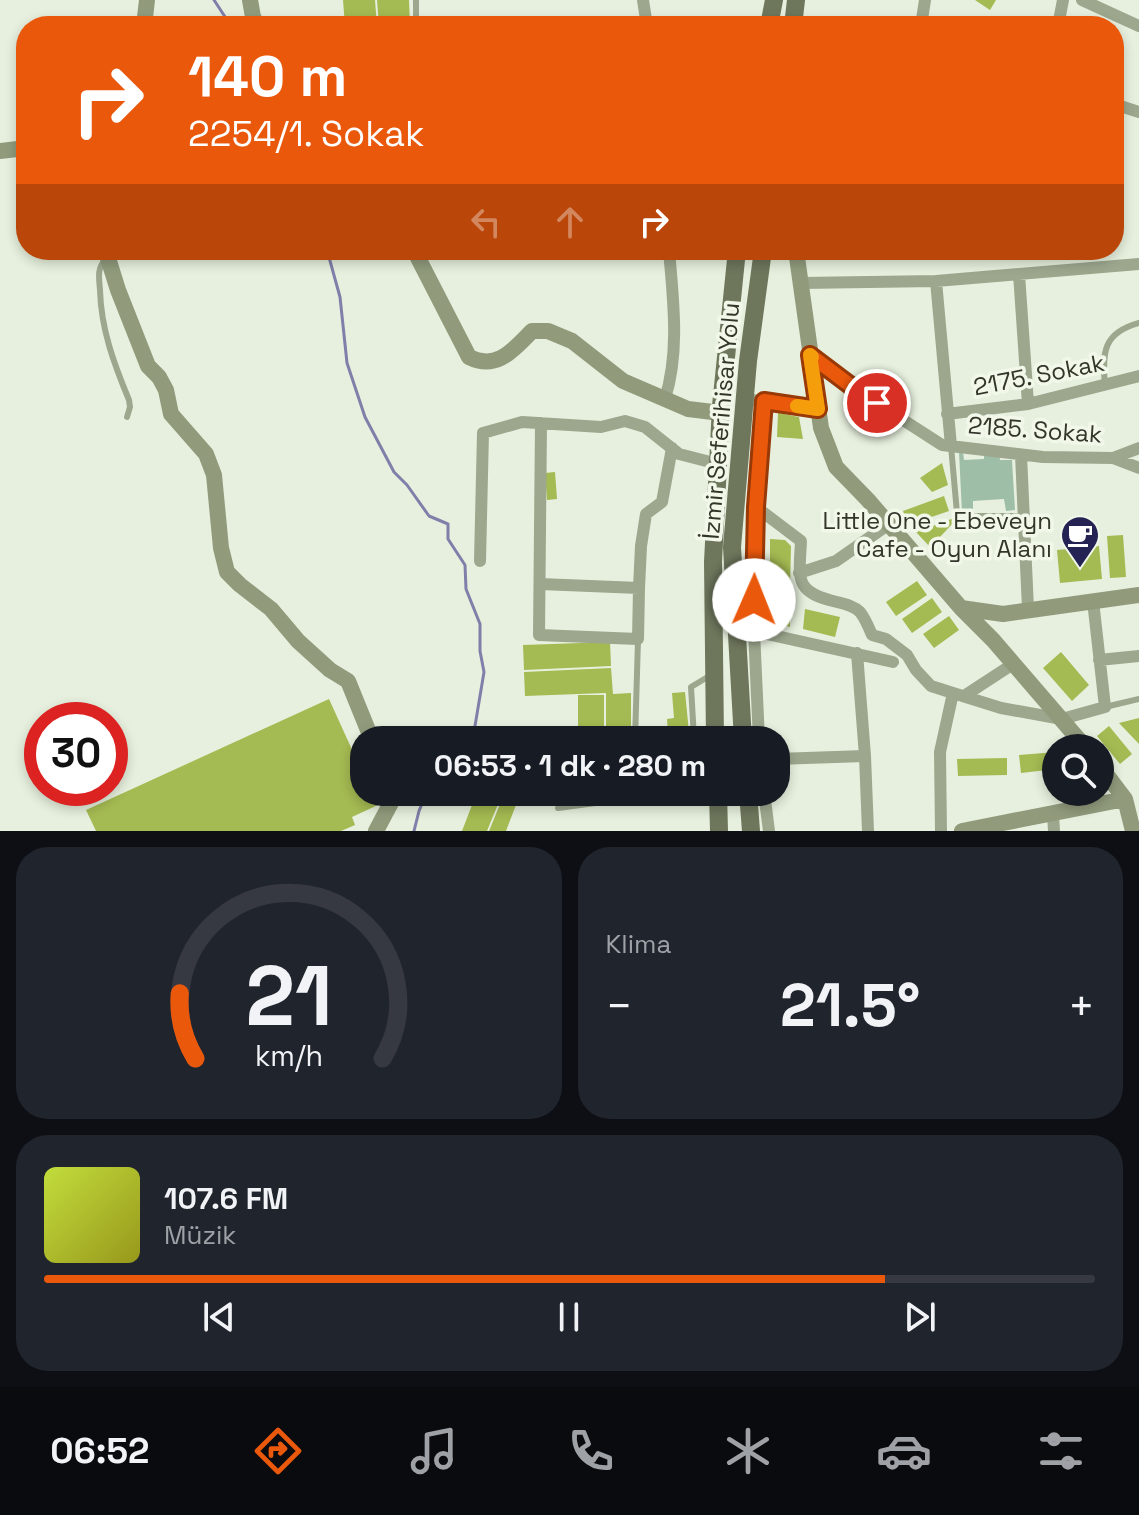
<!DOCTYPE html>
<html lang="tr">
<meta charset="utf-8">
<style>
:root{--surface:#171b24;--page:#20242c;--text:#f1f3f6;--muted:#9ea1a6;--line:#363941;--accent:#ea580c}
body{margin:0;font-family:"Space Grotesk",sans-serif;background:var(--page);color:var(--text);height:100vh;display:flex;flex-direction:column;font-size:30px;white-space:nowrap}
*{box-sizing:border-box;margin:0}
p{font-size:26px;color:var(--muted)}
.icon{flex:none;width:44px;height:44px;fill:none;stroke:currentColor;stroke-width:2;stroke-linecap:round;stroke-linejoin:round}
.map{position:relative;height:831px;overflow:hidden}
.sheet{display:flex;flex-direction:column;gap:16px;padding:16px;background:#0d0f14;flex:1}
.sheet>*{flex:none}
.banner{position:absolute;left:16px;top:16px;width:1108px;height:244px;border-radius:32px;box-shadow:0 4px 12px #0003;background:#ea580c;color:#fff;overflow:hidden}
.buttons{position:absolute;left:1042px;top:734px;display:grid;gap:16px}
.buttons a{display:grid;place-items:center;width:72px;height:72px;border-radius:50%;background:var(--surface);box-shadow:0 4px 12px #0003;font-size:40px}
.speed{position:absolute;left:24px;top:702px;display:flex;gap:16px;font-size:40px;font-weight:700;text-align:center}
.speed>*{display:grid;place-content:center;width:104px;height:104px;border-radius:50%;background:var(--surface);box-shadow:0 4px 12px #0003;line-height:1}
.speed .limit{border:12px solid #d22;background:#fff;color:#111}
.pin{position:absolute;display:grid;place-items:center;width:68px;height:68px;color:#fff;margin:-34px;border:4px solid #fff;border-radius:50%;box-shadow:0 2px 8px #0007}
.me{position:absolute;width:88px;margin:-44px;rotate:1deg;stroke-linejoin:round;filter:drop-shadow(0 0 6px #0008)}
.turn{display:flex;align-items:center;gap:28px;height:168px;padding:0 40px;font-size:36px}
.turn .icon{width:104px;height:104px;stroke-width:2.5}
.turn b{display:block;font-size:56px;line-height:68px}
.lanes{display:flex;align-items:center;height:76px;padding:0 40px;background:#0003;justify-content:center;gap:40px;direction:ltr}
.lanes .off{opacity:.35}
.big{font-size:60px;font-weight:700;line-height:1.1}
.sheet .card{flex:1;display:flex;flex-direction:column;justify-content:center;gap:12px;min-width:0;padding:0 28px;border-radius:32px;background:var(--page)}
.sheet .dial{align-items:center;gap:0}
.dial svg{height:208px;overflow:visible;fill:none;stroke:var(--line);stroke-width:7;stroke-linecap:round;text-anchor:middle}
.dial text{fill:var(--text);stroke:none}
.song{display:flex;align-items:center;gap:24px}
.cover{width:96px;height:96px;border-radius:12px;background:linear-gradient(135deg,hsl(70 70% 55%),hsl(60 70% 35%))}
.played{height:8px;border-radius:4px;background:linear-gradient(90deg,var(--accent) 80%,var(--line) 80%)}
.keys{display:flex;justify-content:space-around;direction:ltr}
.heat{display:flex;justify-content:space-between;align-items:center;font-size:44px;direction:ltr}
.sheet .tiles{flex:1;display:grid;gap:16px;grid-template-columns:1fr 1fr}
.card:last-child{grid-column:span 2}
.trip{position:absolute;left:350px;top:726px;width:440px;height:80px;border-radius:32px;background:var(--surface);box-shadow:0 4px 12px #0003;font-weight:700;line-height:80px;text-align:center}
.tab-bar{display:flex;height:128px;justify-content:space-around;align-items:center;background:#090b0e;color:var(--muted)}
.tab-bar .icon{width:56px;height:56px}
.tab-bar .selected{color:var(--accent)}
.tab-bar b{font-size:36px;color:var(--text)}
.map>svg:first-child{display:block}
</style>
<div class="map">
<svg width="1139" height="831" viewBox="0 0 1139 831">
<rect width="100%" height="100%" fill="#e7f0de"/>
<!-- green -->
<path fill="#9fbea8" d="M959,452H963L964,460L984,459V452H999L1000,460H1012L1015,510L1006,511L1004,499L973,501V512L962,513Z"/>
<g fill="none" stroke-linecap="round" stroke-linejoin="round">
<!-- stream -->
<path stroke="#807faa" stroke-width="3" d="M214,0L231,26
M327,250L340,297L347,363L365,417L394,472L407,485L429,516L448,524V539L465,565L466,589L480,624V651L484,672L475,726L464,740
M414,831L419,811L427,792"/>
</g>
<!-- building -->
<path fill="#a4ba52" d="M343,0H375L377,26H345Z
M377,0H409L410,26H379Z
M975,0H996L990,10Z
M778,413L799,417L803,439L777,437Z
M942,463L948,485L932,492L920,478Z
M555,472L557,499L547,500L545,473Z
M944,496L949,511L908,525L903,511Z
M954,518L955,521L940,537L939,540L930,547L916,532Z
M1123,535L1126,577L1110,578L1107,536Z
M770,539L785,540L791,546L790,588H770Z
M1099,546L1102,579L1060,583L1057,550Z
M917,581L927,595L896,616L886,602Z
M769,597L790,598V627L769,621Z
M932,598L942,612L912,633L902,619Z
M805,609L840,617L835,637L803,629Z
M949,616L959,630L934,648L923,634Z
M610,642L611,666L524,670L523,645Z
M1061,652L1089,685L1072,701L1043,668Z
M611,668L613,694L631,693V740H606V693L525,696L524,672Z
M685,692L689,732L668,734L667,719L674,718L672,693Z
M578,695H604V740H578Z
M329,699L364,776V792H371L378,805L352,817L355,825L341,831H96L86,810Z
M1139,718V744L1119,723Z
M1109,726L1132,754L1120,764L1097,736Z
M1056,752V769L1021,773L1019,755Z
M1007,758V775L958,776L957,759Z
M477,792H503L487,831H462Z
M505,792H521L506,831H489Z"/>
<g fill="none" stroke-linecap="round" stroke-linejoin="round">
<!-- lane -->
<path stroke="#9da78e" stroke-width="6" d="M416,26V0
M105,260C97,268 99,279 100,290C101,329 114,364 129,400L130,407L127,417
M1105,386C1102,352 1103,333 1139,323
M951,446L957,513L961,516H1024
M1105,707L1139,699
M635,740L638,640
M702,740L694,738L691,687L711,675
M558,808L678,792"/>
<!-- street -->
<path stroke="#9da78e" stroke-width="12" d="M643,0L647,26
M1082,0L1139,26
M921,26L925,0
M1058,26L1063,0
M1114,104L1139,112
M1019,274L1028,404
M936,281L951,446
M801,283L936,281L1139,264
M810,355L855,389L942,445L1043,457L1113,458L1139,468
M665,399C680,351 673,299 669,250
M745,399L818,409
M947,414L1028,404L1139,376
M1021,455L1028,609
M1113,458L1139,448
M756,507L801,541C799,580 794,592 837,602C845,604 854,606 860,612C865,618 869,628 872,635L886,639L907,655L916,670L931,686L953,693L1001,708L1062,719L1105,707L1093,601
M480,561L483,433L522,422L601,427L625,421L645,427L679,454L718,464
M799,573L836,561L889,524
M540,584L639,588L638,639L539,635L541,423
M639,588L641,546L646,514L662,502L672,448
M754,631L893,662
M857,653L865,756L868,831
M1099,660L1139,656
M964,696L1013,664
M759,740L754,631L756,507L764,401
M776,759L865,756
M764,792L769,831
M1053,814L1054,831
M941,831L940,752L953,693"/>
<!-- secondary -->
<path stroke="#919b7c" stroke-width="16" d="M250,0L253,17L258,26
M144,26L147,0
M0,151L26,148
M108,250V258L118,290L148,366L159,377L166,390L171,414L206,454L214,475L221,548L227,572L240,585L271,609L298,641L330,670L348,681L372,740
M414,250L469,357C497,371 513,350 532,331H548L572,341L623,381L688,409L721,413
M796,250L821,428L836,467L868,500L961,608L993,640L1086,748
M961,608L1003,614L1139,595
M1100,766L1125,799L1133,831
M376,831L394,797L392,792
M962,831L1125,799"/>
<!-- primary -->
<path stroke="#6e765c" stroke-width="18" d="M769,26L774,0
M793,26L796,0
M715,740L713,562L721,406L737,250
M743,740L732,547L748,361L763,250
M718,792L719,831
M748,792L751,831"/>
</g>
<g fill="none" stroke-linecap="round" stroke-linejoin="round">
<!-- route casing -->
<g stroke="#983908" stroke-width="20">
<path id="route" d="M754,600L756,507L764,401L818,409L810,355L855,389L877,403"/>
</g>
<!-- route -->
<use href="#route" stroke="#ea580c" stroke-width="14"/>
<!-- slow -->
<path stroke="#f59e0b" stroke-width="14" d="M797,406L818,409L810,355L812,357"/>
</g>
<!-- icons -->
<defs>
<g id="cafe-pin" transform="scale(2)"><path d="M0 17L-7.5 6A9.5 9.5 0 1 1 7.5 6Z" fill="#242353" stroke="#f1f8ea"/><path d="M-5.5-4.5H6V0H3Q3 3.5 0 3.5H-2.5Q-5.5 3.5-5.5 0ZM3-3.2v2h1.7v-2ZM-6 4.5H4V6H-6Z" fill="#fff"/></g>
</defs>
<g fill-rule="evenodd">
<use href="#cafe-pin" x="1080" y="535"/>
</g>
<g text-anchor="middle" stroke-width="7" stroke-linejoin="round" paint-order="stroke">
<!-- street labels -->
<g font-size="24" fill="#323629" stroke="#f1f8ea">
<text transform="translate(1039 375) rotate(-11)" y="8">2175. Sokak</text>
<text transform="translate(721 421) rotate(-85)" y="8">İzmir Seferihisar Yolu</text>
<text transform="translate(1035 430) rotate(4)" y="8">2185. Sokak</text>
</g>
<!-- poi labels -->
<g font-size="24" fill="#323629" stroke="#f1f8ea" text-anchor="end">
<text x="1052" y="529">Little One - Ebeveyn<tspan x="1052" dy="28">Cafe - Oyun Alanı</tspan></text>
</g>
</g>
</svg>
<div class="buttons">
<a><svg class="icon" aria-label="search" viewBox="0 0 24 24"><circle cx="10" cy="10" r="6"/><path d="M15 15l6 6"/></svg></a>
</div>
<div class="speed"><div class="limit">30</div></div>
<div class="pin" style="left:877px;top:403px;background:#d93025"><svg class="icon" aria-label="arrive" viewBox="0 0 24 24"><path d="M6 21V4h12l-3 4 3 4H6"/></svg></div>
<svg class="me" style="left:754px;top:600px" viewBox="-20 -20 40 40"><circle r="19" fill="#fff"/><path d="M0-13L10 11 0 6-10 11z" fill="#ea580c"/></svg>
<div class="trip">06:53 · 1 dk · 280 m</div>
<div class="banner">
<div class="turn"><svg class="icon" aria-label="right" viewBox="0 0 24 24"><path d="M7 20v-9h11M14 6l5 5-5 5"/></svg><div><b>140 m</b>2254/1. Sokak</div></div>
<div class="lanes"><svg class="icon off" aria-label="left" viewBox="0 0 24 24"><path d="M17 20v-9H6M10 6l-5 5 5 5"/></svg><svg class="icon off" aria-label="ahead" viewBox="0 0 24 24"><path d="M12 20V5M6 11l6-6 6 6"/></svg><svg class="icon" aria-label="right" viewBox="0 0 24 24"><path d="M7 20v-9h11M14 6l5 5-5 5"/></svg></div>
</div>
</div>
<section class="sheet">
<div class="tiles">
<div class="card dial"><svg viewBox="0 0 100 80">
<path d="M14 69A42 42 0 1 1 86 69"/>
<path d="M14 69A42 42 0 0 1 8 44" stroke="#ea580c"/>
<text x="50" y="56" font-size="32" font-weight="700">21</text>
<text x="50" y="72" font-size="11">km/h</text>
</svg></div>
<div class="card"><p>Klima</p>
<div class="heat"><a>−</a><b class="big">21.5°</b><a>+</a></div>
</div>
<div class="card">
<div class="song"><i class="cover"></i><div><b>107.6 FM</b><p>Müzik</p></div></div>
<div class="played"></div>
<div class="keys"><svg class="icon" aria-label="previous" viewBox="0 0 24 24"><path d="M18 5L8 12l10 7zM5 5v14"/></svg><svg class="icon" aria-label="pause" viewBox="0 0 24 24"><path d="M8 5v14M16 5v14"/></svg><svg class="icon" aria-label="next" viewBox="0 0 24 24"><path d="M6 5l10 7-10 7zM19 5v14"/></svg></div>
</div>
</div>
</section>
<nav class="tab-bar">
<b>06:52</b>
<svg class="icon selected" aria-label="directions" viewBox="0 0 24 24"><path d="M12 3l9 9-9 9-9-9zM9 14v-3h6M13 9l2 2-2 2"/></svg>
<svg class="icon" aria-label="music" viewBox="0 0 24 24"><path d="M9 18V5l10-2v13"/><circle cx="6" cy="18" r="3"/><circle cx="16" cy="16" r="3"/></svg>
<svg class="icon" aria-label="phone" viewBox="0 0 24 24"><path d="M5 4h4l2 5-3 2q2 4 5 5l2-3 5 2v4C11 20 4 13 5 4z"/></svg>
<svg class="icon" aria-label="climate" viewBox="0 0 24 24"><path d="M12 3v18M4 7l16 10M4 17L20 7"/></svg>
<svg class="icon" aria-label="car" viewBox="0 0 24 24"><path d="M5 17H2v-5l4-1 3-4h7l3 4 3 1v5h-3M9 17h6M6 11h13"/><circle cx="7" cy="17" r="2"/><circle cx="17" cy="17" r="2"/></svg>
<svg class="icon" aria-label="filters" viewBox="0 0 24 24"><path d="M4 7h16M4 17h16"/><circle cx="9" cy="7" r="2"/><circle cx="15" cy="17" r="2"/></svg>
</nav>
